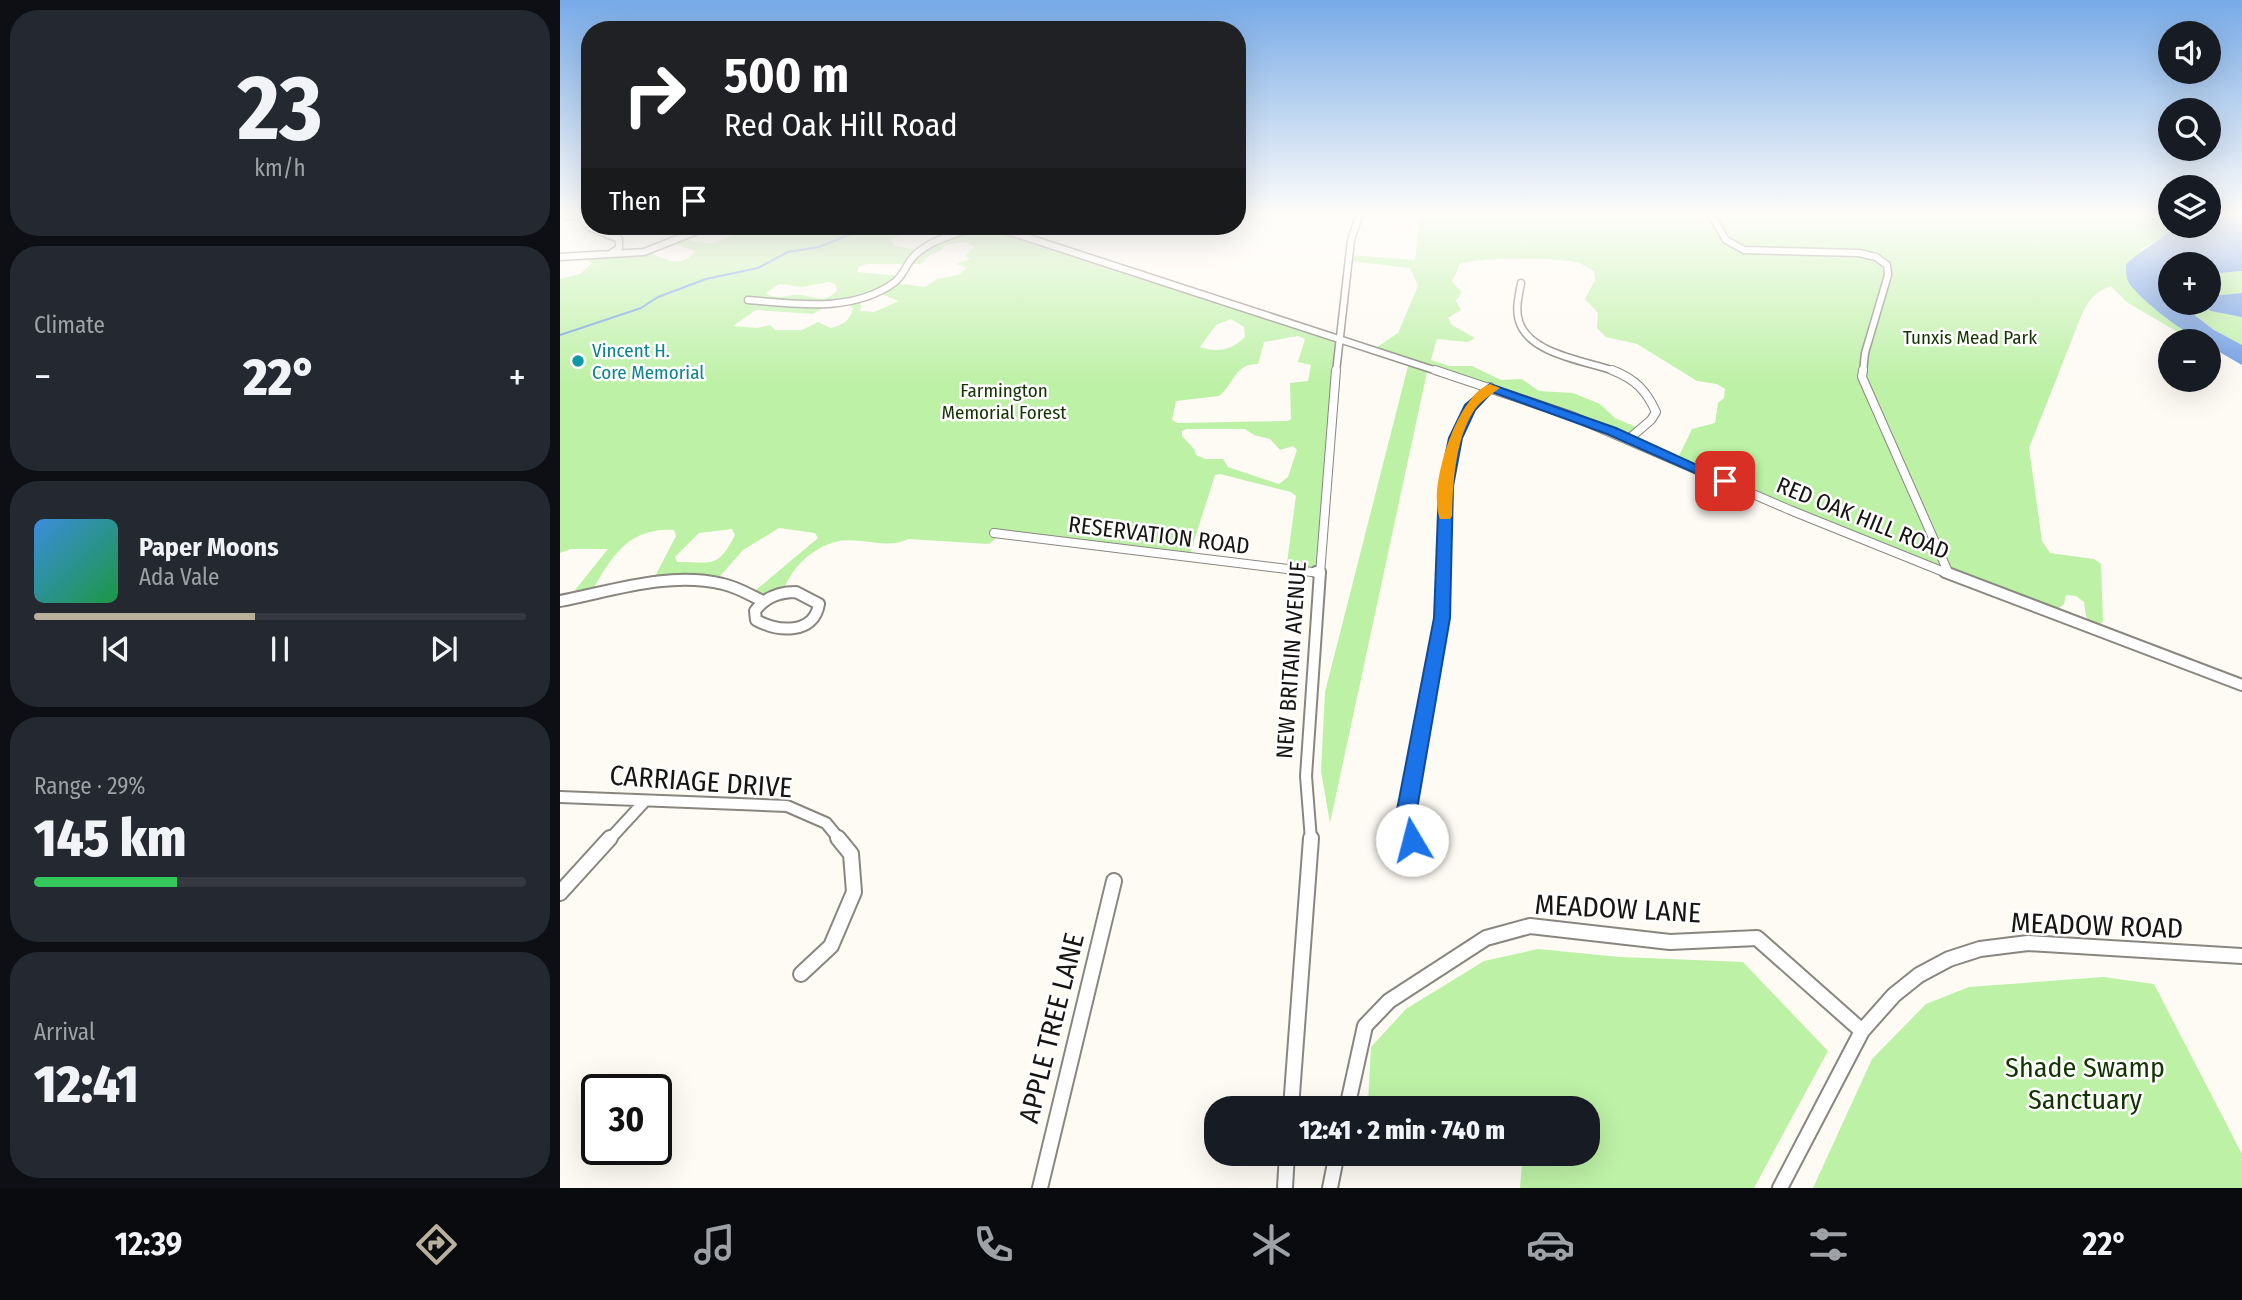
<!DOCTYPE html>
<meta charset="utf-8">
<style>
:root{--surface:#171b24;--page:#242831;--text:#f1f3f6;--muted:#9ea1a6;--line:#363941;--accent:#b9b09c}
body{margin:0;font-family:"Fira Sans Condensed",sans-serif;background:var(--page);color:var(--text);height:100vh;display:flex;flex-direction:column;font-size:26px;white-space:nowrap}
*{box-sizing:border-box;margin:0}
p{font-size:23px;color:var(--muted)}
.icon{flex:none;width:38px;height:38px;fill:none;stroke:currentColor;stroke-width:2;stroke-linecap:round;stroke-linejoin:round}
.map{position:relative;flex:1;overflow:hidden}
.drawer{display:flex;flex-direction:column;gap:10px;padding:10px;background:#0d0f14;width:560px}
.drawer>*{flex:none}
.top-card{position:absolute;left:21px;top:21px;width:665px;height:214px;border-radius:28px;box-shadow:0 7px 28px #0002;background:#202124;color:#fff;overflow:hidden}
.controls{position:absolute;left:1598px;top:21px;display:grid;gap:14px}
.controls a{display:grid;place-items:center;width:63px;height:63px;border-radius:50%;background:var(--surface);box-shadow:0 7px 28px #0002;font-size:35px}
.speed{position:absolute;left:21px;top:1074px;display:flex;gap:14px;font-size:35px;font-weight:700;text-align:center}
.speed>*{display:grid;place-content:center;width:91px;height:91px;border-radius:50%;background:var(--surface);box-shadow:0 7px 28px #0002;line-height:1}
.speed .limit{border:4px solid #111;border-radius:10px;background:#fff;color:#111}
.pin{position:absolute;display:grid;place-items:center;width:60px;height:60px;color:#fff;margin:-30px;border-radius:14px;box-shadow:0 4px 10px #0006}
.me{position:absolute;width:77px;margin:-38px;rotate:352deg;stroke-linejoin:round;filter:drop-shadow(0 0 5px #0008)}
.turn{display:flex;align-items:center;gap:24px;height:147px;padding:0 28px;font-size:32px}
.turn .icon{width:91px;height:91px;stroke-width:2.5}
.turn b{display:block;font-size:49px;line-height:60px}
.then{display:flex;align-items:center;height:66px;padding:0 28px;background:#0003;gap:14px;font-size:26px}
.big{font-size:52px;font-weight:800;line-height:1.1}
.drawer .tile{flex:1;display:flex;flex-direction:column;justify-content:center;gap:10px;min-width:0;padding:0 24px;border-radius:28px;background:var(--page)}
.drawer .dial{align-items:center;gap:0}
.dial b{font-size:91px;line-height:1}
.song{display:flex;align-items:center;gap:21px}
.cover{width:84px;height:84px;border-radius:10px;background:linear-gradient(135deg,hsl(210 70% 55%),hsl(140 70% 35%))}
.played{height:7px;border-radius:4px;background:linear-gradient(90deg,var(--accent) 45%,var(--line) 45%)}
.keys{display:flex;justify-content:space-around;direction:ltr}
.heat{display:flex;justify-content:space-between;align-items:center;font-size:38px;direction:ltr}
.charge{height:10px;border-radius:5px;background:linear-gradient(90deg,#34c759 29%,var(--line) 0)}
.trip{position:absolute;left:644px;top:1096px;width:396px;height:70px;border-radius:28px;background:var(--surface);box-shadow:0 7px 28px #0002;font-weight:800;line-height:70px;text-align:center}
.menu{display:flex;height:112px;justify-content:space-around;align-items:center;background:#090b0e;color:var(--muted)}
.menu .icon{width:49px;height:49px}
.menu .active{color:var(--accent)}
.menu b{font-size:32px;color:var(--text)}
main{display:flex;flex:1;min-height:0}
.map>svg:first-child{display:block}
</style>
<main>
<section class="drawer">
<div class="tile dial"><b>23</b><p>km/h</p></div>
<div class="tile"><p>Climate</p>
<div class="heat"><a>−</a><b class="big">22°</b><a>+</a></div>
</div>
<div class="tile">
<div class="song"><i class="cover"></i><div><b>Paper Moons</b><p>Ada Vale</p></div></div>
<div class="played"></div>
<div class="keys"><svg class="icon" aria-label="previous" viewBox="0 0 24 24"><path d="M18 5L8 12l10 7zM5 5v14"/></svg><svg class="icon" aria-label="pause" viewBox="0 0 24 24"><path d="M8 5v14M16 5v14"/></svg><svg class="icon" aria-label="next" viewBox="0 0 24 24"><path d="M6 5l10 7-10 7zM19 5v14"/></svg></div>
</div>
<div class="tile"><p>Range · 29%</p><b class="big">145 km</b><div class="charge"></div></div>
<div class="tile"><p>Arrival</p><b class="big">12:41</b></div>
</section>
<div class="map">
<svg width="1682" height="1188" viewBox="0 0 1682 1188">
<rect width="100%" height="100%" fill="#fefaf4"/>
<!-- green -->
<path fill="#bdf1a6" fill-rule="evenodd" d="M860,216H1610V226H1616L1604,238L1581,249L1568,280L1587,301L1641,341H1633L1568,303L1551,286C1533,293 1527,302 1520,319L1469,448L1482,541L1490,553L1534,559L1541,564L1543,621L1535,630L1526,616L1524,602L1516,596L1506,595L1504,604L1493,613L1117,460L1132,429L1155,423L1158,403L1164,398L1165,389L1157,384L1137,381L1077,344L1046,337L1037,328L1038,313L1025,299L1035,280L1034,271C1029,268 1024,265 1019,263C998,257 920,257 900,264L892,282L902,292L896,301L901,310L888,318L892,325L915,338L908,342L877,339L871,360L889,366H912L941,380L962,379L979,391L1013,393L1040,404L1055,418L1081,429L1070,438L814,349L838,333L858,286L850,268L788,261L789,255L855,260Z
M150,226H224L221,229C233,233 248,231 260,226H370L358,228L331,239L334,246L362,250L412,226H432L779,337L760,573L726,570L736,496L731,492L660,474L655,475L629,557L441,534L429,544L348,539C324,551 297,534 272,543C258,547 241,560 233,572C228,579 224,590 217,594C210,599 198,596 190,595L258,538L255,533L219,528L183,550L154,583L91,584L116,536L114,530C66,527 50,560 29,596L7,600L48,549H11L0,553V279L20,274L32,263L28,261C39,251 69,250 83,252C102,254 117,273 135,251L111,243L123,238C143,245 156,246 173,234ZM406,242L415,247L405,256L410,259L396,264L407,268L398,275L377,279L365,287L336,283L342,276L297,272L299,267L307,264H361L370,255L382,250L384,245ZM269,282L275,284L277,290C264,307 250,293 234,295C224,296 215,300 206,293L219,284L242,287ZM316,292L339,301L314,312L300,311L301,306L298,298ZM286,301L293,309C290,321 282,325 271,328L258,322L242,330H215L210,325L197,328L173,326L196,310L253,314L261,309L264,304ZM671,319L684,327L685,337C672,350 657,353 640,347L656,325ZM738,336L745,339L738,362L751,365L748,381L730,383L731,419L728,421L618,423L612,420L616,401L659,396C675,383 674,364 698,364L704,342ZM627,429H685L694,435L710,439L720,450L733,446L737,450L728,477L719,484L668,467L663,459H645L636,455L634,449L622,436V431ZM172,529L175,535C158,569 152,562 117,562L115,557L139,533Z
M1682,271V293L1649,296L1648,274Z
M1619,303H1640V305L1682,313V347L1661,335Z
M848,366L867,372L770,823L761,771L765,692Z
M978,949L1060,957L1183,962L1268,1051L1194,1188H960L963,1153H1027V1108H845L808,1103L811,1047L846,1009L924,961Z
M1543,977L1594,984L1682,1154V1188H1253L1312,1059L1366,1004L1409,987Z"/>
<!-- water -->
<path fill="#6e9ce5" d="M1649,216H1682V271L1649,274L1648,264H1610V303H1619L1654,330L1682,345V365L1649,346L1648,341C1632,341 1575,296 1568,281C1566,276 1566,268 1566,264C1582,249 1601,241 1616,226H1648Z
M1682,293V317L1651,311L1640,303H1648L1649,296Z"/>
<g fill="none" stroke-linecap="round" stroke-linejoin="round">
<!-- stream -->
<path stroke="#6e9ce5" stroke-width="2" d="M0,335L81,308L98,297L146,279L198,268L228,252L259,247L296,232L332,226"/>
<!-- minor-far3 casing -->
<g stroke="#898680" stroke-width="9">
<path id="minor-far3" d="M5,216H21
M20,216L29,227L59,239V248L50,254
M1152,216L1166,240L1184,250L1299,253L1316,257L1327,265L1328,275L1305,353L1303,372
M432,226L880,372
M0,257L84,252L150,226
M961,283C959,295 955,309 959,321C969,355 1028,361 1057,372
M188,300C236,304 293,313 335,282C344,275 346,264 354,256C370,240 396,234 417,226
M776,372L791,240L799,216"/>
</g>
<!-- minor-far2 casing -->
<g stroke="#898680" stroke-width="10">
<path id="minor-far2" d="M875,370L1012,416L1230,510L1389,574
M1052,370C1075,379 1086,390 1096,412L1091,420L1070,438
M1303,370L1302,377L1389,574
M434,533L760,573
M760,574L776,370
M883,574C885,520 881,460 908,410C913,402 923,394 930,387"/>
</g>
<!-- minor-far1 casing -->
<g stroke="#898680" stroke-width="14">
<path id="minor-far1" d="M756,572L760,573
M1385,572L1682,685
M236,592L259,604C254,635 218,632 196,620L195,611C205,597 219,592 236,592Z
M0,601C52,591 109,571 163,584C177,587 190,595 203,601
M0,797L227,806L266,823L280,840
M49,840L85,801
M751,840L746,776L760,572
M852,840L846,815L882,618L883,572"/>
</g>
<!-- minor casing -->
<g stroke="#898680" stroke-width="18">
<path id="minor" d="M0,893L50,838
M241,974L271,946L294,892L291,854L278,838
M731,1108L751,838
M787,1108L805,1026L829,1001L926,938L970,926L1110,942L1197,938L1302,1031
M480,1188L554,881
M725,1188L727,1153
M770,1188L777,1153
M1220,1188L1302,1031L1334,995L1359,975L1389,959L1420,949L1468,943L1682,956"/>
</g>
<!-- minor-far3 -->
<use href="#minor-far3" stroke="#fff" stroke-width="6"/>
<!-- minor-far2 -->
<use href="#minor-far2" stroke="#fff" stroke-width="8"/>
<!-- minor-far1 -->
<use href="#minor-far1" stroke="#fff" stroke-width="10"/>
<!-- minor -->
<use href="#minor" stroke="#fff" stroke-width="14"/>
</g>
<!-- sky -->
<linearGradient id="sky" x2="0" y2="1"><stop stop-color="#77aae7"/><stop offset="0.56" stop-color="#fffdfa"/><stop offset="1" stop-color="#fffdfa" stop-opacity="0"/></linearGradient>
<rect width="1682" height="383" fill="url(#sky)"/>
<!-- route -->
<path fill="#1a73e8" stroke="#114b97" stroke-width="2" d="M930,384L1056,428L1172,481L1165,485L1160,484L1047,434L932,392L915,410L902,438L893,486L890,618L856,815L862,840L859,847L852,849L845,847L836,815L874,618L879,486L889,438L905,405Z"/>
<!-- slow -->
<path fill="#f59e0b" d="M930,384L940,388C932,394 922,400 915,409C895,438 893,482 892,516L890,519H880C867,489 897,395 930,384Z"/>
<!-- markers -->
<circle fill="#0f9aa8" stroke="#fff" stroke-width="2.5" cx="18" cy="361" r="7"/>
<g text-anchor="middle" stroke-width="5" stroke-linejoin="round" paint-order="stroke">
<!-- far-park labels -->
<g font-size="19" fill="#133400" stroke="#fff">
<text x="1410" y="344">Tunxis Mead Park</text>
<text x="444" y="397">Farmington<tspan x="444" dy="22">Memorial Forest</tspan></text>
</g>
<!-- far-culture labels -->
<g font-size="19" fill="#0d838f" stroke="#fff" text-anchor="start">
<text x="32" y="357">Vincent H.<tspan x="32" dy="22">Core Memorial</tspan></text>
</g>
<!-- street labels -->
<g font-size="23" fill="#161513" stroke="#fff">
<text transform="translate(1303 518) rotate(22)" y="8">RED OAK HILL ROAD</text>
<text transform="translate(599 535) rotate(7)" y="8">RESERVATION ROAD</text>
<text transform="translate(731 660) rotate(-86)" y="8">NEW BRITAIN AVENUE</text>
</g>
<!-- near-street labels -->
<g font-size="28" fill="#161513" stroke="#fff">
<text transform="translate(141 781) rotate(4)" y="10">CARRIAGE DRIVE</text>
<text transform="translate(1058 908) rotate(3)" y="10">MEADOW LANE</text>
<text transform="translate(1537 925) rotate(2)" y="10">MEADOW ROAD</text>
<text transform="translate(491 1028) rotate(-76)" y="10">APPLE TREE LANE</text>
</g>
<!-- near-park labels -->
<g font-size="28" fill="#133400" stroke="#fff">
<text x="1525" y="1077">Shade Swamp<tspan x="1525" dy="32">Sanctuary</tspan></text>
</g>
</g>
</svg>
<div class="controls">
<a><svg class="icon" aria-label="sound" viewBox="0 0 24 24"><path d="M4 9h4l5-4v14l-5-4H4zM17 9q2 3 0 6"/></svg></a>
<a><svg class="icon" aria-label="search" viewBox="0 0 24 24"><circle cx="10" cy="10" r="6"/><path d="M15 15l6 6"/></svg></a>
<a><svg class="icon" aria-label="layers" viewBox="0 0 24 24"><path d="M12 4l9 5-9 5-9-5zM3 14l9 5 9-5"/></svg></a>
<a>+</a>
<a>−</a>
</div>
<div class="speed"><div class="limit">30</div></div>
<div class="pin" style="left:1165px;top:481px;background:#d93025"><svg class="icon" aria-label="arrive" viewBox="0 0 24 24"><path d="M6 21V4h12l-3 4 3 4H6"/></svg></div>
<svg class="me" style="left:852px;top:840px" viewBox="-20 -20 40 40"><circle r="19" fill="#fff"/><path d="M0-13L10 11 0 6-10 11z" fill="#1a73e8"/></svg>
<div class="trip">12:41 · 2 min · 740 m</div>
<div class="top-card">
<div class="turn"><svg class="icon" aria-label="right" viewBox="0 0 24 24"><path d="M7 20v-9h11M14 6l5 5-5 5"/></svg><div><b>500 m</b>Red Oak Hill Road</div></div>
<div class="then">Then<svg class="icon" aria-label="arrive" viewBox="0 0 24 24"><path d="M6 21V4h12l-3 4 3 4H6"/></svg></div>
</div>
</div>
</main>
<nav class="menu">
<b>12:39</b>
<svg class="icon active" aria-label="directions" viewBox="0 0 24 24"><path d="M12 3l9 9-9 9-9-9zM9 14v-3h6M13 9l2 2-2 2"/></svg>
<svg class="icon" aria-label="music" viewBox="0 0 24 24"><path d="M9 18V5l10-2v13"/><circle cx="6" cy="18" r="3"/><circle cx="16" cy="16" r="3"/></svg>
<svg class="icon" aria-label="phone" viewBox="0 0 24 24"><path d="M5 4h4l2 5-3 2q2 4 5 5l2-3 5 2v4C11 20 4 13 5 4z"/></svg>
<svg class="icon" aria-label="climate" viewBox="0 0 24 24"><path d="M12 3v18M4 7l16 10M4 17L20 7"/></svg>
<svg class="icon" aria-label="car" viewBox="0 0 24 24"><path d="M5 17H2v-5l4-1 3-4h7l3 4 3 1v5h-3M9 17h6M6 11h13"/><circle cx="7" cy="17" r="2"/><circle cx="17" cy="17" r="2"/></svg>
<svg class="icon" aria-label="filters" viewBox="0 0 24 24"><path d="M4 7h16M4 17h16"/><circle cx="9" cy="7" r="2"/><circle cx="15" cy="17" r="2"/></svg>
<b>22°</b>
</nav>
